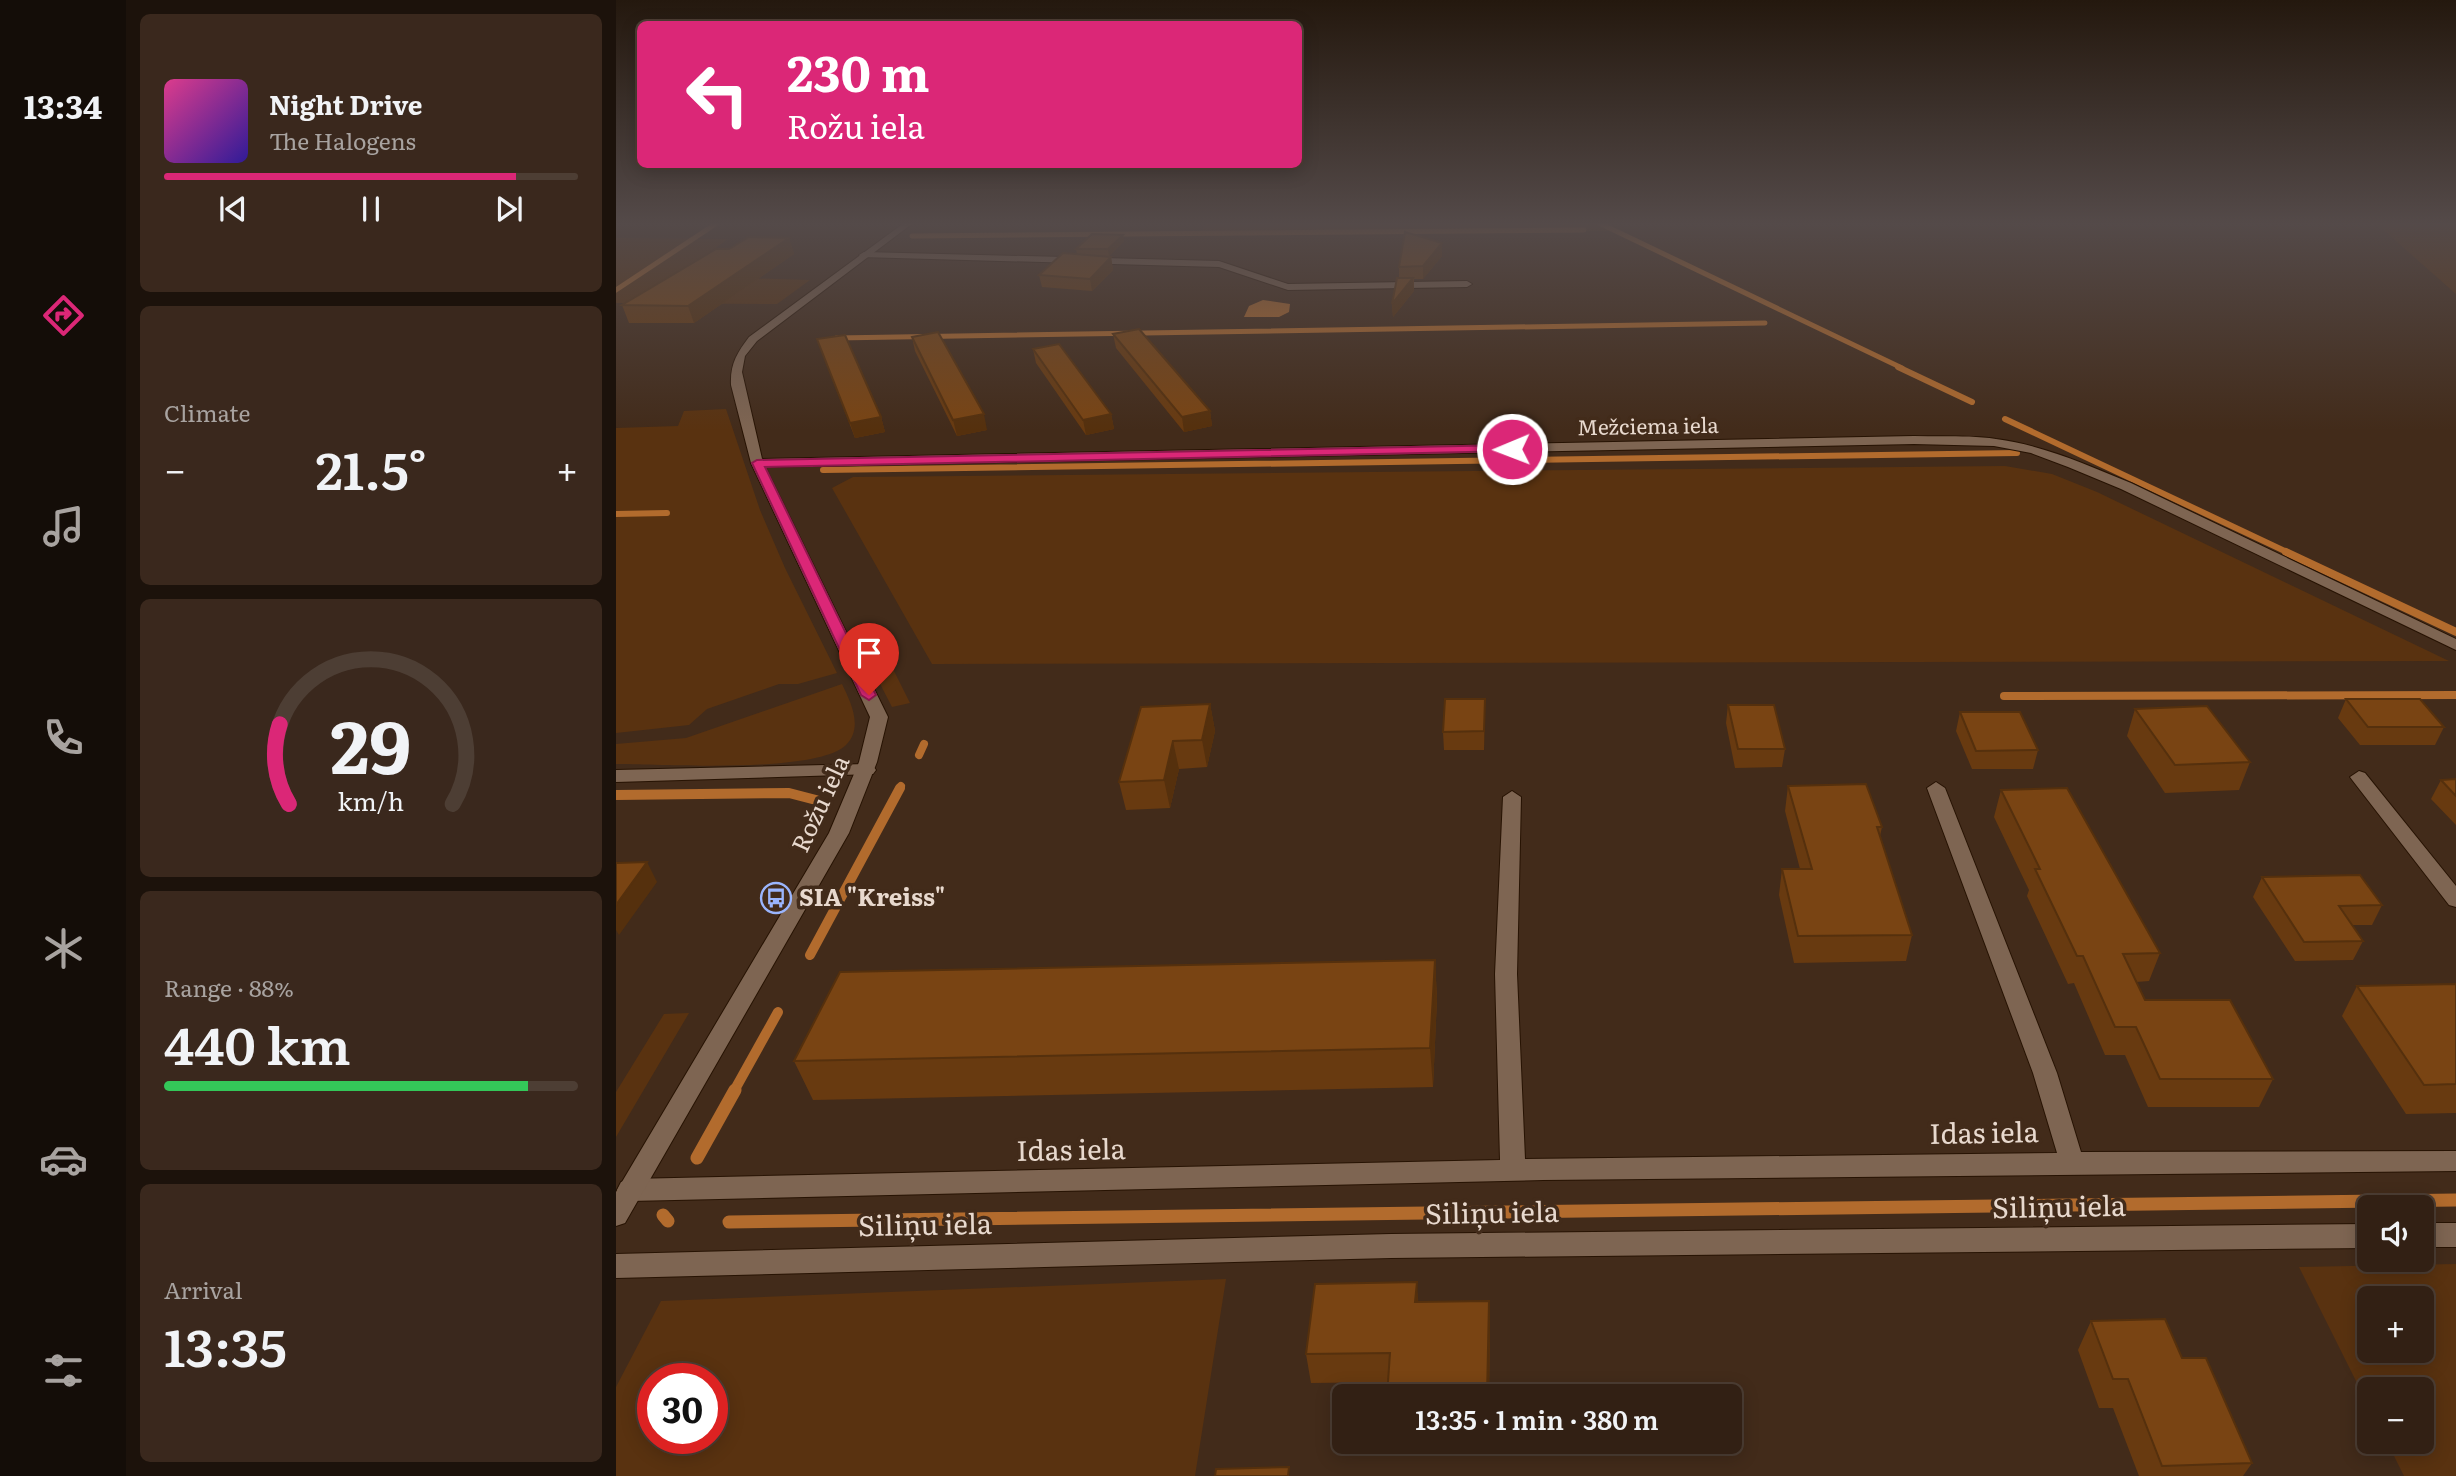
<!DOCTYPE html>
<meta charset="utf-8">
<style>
:root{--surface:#322014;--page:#3a281d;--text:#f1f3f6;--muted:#a8a3a0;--line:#4d3e34;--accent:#db2777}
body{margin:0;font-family:Literata,serif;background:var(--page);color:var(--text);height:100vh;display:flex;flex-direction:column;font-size:26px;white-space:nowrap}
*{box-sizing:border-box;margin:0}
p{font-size:23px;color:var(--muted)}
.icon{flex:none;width:38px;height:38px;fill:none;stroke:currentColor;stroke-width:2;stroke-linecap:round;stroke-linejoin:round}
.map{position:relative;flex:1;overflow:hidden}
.side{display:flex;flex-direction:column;gap:14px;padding:14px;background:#1c120b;width:490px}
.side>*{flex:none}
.banner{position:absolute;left:21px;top:21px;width:665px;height:147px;border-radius:10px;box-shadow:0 4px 18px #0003,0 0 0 2px var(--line);background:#db2777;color:#fff;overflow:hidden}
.fabs{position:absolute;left:1741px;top:1195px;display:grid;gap:14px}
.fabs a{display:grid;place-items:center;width:77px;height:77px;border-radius:10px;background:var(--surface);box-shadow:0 4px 18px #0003,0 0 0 2px var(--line);font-size:35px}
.speed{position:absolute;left:21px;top:1363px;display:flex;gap:14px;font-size:35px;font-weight:700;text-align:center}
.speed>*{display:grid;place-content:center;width:91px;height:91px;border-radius:50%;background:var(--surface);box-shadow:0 4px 18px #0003,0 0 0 2px var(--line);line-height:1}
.speed .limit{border:10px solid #d22;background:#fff;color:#111}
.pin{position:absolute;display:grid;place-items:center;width:60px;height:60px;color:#fff;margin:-72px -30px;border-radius:50% 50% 50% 0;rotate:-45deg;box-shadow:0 0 7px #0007}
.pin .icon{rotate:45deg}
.me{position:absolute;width:77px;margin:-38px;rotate:269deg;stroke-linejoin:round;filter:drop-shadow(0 0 5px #0008)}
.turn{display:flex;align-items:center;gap:24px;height:147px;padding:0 35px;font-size:32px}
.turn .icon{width:91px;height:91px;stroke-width:2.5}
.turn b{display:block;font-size:49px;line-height:60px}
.big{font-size:52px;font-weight:600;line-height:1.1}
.side .widget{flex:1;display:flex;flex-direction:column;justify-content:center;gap:10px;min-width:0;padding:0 24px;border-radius:10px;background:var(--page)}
.side .dial{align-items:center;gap:0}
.dial svg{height:182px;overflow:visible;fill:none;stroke:var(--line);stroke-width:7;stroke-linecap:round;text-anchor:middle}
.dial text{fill:var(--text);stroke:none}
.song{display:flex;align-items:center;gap:21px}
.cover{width:84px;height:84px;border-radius:10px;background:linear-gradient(135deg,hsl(330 70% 55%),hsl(250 70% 35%))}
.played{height:7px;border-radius:4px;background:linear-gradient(90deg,var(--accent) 85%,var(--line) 85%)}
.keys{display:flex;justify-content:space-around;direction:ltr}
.heat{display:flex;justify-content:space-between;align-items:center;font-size:38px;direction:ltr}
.charge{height:10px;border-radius:5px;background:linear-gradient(90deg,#34c759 88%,var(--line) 0)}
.trip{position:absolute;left:716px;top:1384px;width:410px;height:70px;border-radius:10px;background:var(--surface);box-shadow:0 4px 18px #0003,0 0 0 2px var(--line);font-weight:600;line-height:70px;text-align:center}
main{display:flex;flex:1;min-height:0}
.tab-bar{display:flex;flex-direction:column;width:126px;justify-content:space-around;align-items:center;background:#140d08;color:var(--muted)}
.tab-bar .icon{width:49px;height:49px}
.tab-bar .on{color:var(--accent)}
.tab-bar b{font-size:32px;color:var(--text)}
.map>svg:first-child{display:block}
</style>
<main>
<nav class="tab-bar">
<b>13:34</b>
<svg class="icon on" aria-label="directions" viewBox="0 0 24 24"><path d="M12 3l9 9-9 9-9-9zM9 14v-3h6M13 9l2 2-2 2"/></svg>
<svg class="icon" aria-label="music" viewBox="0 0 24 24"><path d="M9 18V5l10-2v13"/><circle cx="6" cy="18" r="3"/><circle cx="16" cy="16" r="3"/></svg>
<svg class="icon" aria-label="phone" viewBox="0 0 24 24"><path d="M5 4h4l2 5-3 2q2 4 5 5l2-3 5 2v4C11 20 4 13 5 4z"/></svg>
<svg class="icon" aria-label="climate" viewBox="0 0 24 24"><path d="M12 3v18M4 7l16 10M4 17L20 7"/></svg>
<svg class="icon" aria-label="car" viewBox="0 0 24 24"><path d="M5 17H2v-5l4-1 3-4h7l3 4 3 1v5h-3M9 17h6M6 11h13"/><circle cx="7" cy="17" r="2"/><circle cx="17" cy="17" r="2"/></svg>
<svg class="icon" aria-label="filters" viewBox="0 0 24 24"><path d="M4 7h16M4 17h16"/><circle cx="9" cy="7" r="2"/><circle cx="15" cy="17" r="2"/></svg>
</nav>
<section class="side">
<div class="widget">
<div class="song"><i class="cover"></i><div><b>Night Drive</b><p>The Halogens</p></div></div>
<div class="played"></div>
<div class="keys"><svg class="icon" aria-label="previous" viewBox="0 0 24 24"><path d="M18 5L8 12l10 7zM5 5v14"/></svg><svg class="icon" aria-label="pause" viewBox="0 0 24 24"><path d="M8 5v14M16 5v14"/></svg><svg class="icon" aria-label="next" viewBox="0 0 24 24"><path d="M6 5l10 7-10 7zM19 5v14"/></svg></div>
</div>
<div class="widget"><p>Climate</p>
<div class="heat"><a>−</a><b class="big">21.5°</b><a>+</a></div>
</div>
<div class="widget dial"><svg viewBox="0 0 100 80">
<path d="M14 69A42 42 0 1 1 86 69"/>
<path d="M14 69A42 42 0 0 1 10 34" stroke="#db2777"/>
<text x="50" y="56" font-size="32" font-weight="700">29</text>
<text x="50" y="72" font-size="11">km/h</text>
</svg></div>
<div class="widget"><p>Range · 88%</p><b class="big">440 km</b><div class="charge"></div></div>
<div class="widget"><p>Arrival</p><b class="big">13:35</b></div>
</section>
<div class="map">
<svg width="1840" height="1476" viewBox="0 0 1840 1476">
<rect width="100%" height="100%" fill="#422b1a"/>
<!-- green -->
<path fill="#593210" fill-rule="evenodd" d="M590,223H988L1004,231L585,232Z
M1749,223H1840V294L1763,226Z
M0,238L112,239L60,276L194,280L161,304L0,303Z
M110,409L144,510L169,568L221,673L182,684H163L91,709L73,725L0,733V428L62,426L68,411Z
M1389,466L1436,474L1481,492L1833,661L316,664L216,488L237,477Z
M277,669L294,703L276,707L259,674Z
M226,684C234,701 248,727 230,745C200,774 45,764 0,764V744L70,738Z
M73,1013L0,1137V1092L48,1014Z
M1840,1264V1476H1788L1771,1442H1806V1390H1754L1753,1407L1683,1267ZM1754,1298H1806V1351H1754Z
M610,1279L579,1476H0V1387L45,1301ZM37,1379H96V1438H37Z"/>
<!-- water -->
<path fill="#b26b2d" d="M647,300L674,304L673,312L663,317H628L633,306Z"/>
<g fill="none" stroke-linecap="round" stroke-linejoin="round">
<!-- stream-far4 -->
<path stroke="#b26b2d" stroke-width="5" d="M983,223L1286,368
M296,236L968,230
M0,290L101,223
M220,338L1149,323"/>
<!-- stream-far3 -->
<path stroke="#b26b2d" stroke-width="6" d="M1282,367L1356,402
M1389,419L1673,553
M207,470L1401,453
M0,514L51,513"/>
<!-- stream-far2 -->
<path stroke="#b26b2d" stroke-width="8" d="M1670,552L1840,632
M1388,696L1840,695
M303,755L308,744
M283,789L285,786"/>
<!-- stream-far1 -->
<path stroke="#b26b2d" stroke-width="10" d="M0,795L173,793L200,800
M194,955L284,788
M118,1091L162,1012"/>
<!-- stream -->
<path stroke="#b26b2d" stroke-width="13" d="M81,1158L119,1090
M47,1215L52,1221
M113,1222L1840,1200"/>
<!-- street casing -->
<g stroke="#271303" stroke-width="2">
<path id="street" d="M248,252L603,261L672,284L851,281L856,284L851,287L672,290L603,267L245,257L243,255Z
M1298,436C1325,437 1354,435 1380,439C1427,445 1471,465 1515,483L1840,639V650L1505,489L1452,467L1415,453L1378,446L1298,444L141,467L135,463L141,459Z
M251,764L257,766L260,770L257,774L0,782V770Z
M1743,771L1749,773L1840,886V907L1833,905L1737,781L1734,777Z
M1320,782L1329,788L1441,1073L1465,1152L1840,1151V1171L927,1180L14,1201L5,1198L1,1190L5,1182L14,1179L884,1160L879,974L887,797L896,791L905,797L901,974L909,1159L1441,1153L1417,1073L1311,788Z
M1806,1223H1840V1247H1806Z
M1754,1224V1248L775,1258L0,1278V1254L775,1234Z"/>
</g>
<!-- secondary casing -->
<g stroke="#271303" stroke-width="2">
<path id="secondary" d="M288,223H297L141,341L129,356L126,372L147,463L272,717L261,762L233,833L9,1223L0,1226V1192L213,833L243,762L254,717L135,463L115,385C114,364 121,353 133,337Z"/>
</g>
<!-- street -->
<use href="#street" fill="#7e6552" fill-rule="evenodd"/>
<!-- secondary -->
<use href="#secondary" fill="#7e6552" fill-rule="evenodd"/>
</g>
<!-- wall -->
<path fill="#683a10" d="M507,235L508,241L493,256L466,255L495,257L497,270L476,291L426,287L423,275L461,254L460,249Z
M173,238L178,254L78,323H13L6,305L113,249Z
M826,243V256L807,279H798V291L777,317L776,304L783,278V267Z
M497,334L594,411L596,426L568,432L500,348Z
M296,337L371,430L341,436L299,351Z
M201,339L265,417L269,432L239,438Z
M417,349L495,414L498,429L470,435L420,363Z
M869,699L868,750H828L827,732Z
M1730,699L1828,727L1819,745H1744L1722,718Z
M594,704L599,731L591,767L563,769L554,808L510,810L503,782Z
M1112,705L1169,749L1166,767L1119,768L1110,723Z
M1519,709L1634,762L1623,790L1549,793L1511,736Z
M1344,712L1422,750L1417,769H1356L1340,731Z
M1840,779V825L1815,799L1825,780Z
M1172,786L1266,827L1264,836L1296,935L1290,961L1178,963L1163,895L1166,869H1184L1169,811Z
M1385,790L1544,953L1533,981L1520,982L1529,1000L1657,1079L1643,1107H1532L1509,1055H1489L1458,983L1452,984L1411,896L1413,890L1378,817Z
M1646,877L1766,905L1756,925H1736L1747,941L1737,960L1679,961L1637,897Z
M819,960L821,999L817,1087L197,1100L178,1061Z
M1840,984V1113L1790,1114L1726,1016L1741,986Z
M873,1301L874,1330L873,1396H771L772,1382L695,1383L690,1354L802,1302Z
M1475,1321L1566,1358L1636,1463L1627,1476H1523L1497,1408H1483L1462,1350Z"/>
<!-- shaded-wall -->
<path fill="#55300d" d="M507,235L508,241L493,256L492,249Z
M173,238L178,254L78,323L72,306Z
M826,243V256L807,279V266Z
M495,257L497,270L476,291L474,279Z
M797,278L798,291L777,317L776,304Z
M594,411L596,426L568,432L566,417Z
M368,414L371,430L341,436L337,420Z
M495,414L498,429L470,435L467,420Z
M265,417L269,432L239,438L234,423Z
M869,699V717L868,750V731Z
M594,704L599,731L591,767L586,740Z
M557,741L563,769L554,808L548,780Z
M31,862L41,882L3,935L0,930V905Z
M819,960L821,999L817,1087L814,1048Z
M801,1282L803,1312L799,1302Z
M873,1301L874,1330L873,1396H871Z"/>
<!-- building -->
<path fill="#794413" stroke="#55300d" stroke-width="2" d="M789,232L826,243L807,266L783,267Z
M476,234L507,235L492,249H460Z
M133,237L173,238L72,306L6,305L100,249H113Z
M447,253L495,257L474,279L423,275Z
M781,278H797L776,304Z
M523,329L594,411L566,417L497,334Z
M322,332L368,414L337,420L296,337Z
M229,335L265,417L234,423L201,339Z
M443,344L495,414L467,420L417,349Z
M829,699H869L868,731L827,732Z
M1730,699H1804L1828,727H1752Z
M594,704L586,740L557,741L548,780L503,782L525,707Z
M1112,705H1158L1169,749H1122Z
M1591,706L1634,762L1559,765L1519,709Z
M1344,712H1404L1422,750L1360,751Z
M1840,779V796L1825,780Z
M1250,784L1266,827H1261L1296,935L1182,936L1166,869H1196L1172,786Z
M1451,788L1544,953L1507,954L1529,1000H1614L1657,1079H1544L1520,1027H1499L1467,956H1461L1419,869H1424L1385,790Z
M31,862L0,905V863Z
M1744,875L1766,905L1723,906L1747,941L1688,942L1646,877Z
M819,960L814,1048L178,1061L224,972Z
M1840,984V1084L1808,1085L1741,986Z
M801,1282L799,1302L873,1301L871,1396H771L774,1353L690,1354L699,1284Z
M1549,1319L1566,1358H1590L1636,1463L1546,1466L1512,1379H1497L1475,1321Z
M673,1467L672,1476H599L600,1469Z"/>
<!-- sky -->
<linearGradient id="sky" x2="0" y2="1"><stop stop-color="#24180e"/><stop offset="0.52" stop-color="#544a49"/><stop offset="1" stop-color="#544a49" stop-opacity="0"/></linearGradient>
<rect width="1840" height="430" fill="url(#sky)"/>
<!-- route -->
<path fill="#db2777" stroke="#8e194d" stroke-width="2" d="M896,445L902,449L900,451L149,467L260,695L253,700L245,695L136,463L141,460Z"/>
<!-- icons -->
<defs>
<g id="bus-ring" transform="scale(1.575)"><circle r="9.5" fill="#422b1a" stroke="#9ab5fd" stroke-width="1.5"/><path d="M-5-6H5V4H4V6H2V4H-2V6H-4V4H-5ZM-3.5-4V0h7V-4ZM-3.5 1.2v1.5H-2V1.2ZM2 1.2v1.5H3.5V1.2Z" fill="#9ab5fd"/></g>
</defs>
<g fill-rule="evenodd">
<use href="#bus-ring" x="160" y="898"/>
</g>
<g text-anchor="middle" stroke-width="7" stroke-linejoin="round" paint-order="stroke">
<!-- far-street labels -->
<g font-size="21" fill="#e8d9ce" stroke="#422b1a">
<text transform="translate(1032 427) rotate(-1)" y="7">Mežciema iela</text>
</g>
<!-- street labels -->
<g font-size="24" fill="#e8d9ce" stroke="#422b1a">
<text transform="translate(205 804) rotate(-65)" y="8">Rožu iela</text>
</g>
<!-- poi labels -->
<g font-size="24" font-weight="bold" fill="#e8d9ce" stroke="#422b1a" text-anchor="start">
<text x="183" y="906">SIA "Kreiss"</text>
</g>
<!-- near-street labels -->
<g font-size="28" fill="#e8d9ce" stroke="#422b1a">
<text transform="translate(1368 1133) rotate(-1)" y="10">Idas iela</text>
<text transform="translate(455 1150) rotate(-1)" y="10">Idas iela</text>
<text transform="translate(1443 1207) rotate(-1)" y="10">Siliņu iela</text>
<text transform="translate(876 1213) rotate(-1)" y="10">Siliņu iela</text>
<text transform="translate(309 1225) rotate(-1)" y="10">Siliņu iela</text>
</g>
</g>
</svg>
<div class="fabs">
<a><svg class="icon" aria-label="sound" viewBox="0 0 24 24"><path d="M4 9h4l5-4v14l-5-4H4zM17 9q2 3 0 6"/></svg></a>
<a>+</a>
<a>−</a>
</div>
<div class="speed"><div class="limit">30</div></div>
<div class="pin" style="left:253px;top:695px;background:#d93025"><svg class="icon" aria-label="arrive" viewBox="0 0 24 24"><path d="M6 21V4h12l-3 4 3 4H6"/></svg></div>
<svg class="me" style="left:896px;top:449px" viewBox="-20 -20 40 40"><circle r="17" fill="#db2777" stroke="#fff" stroke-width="3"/><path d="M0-11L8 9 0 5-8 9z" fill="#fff"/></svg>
<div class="trip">13:35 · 1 min · 380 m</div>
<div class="banner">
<div class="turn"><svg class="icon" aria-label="left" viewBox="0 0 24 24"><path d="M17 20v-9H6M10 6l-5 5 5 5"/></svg><div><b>230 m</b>Rožu iela</div></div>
</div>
</div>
</main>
